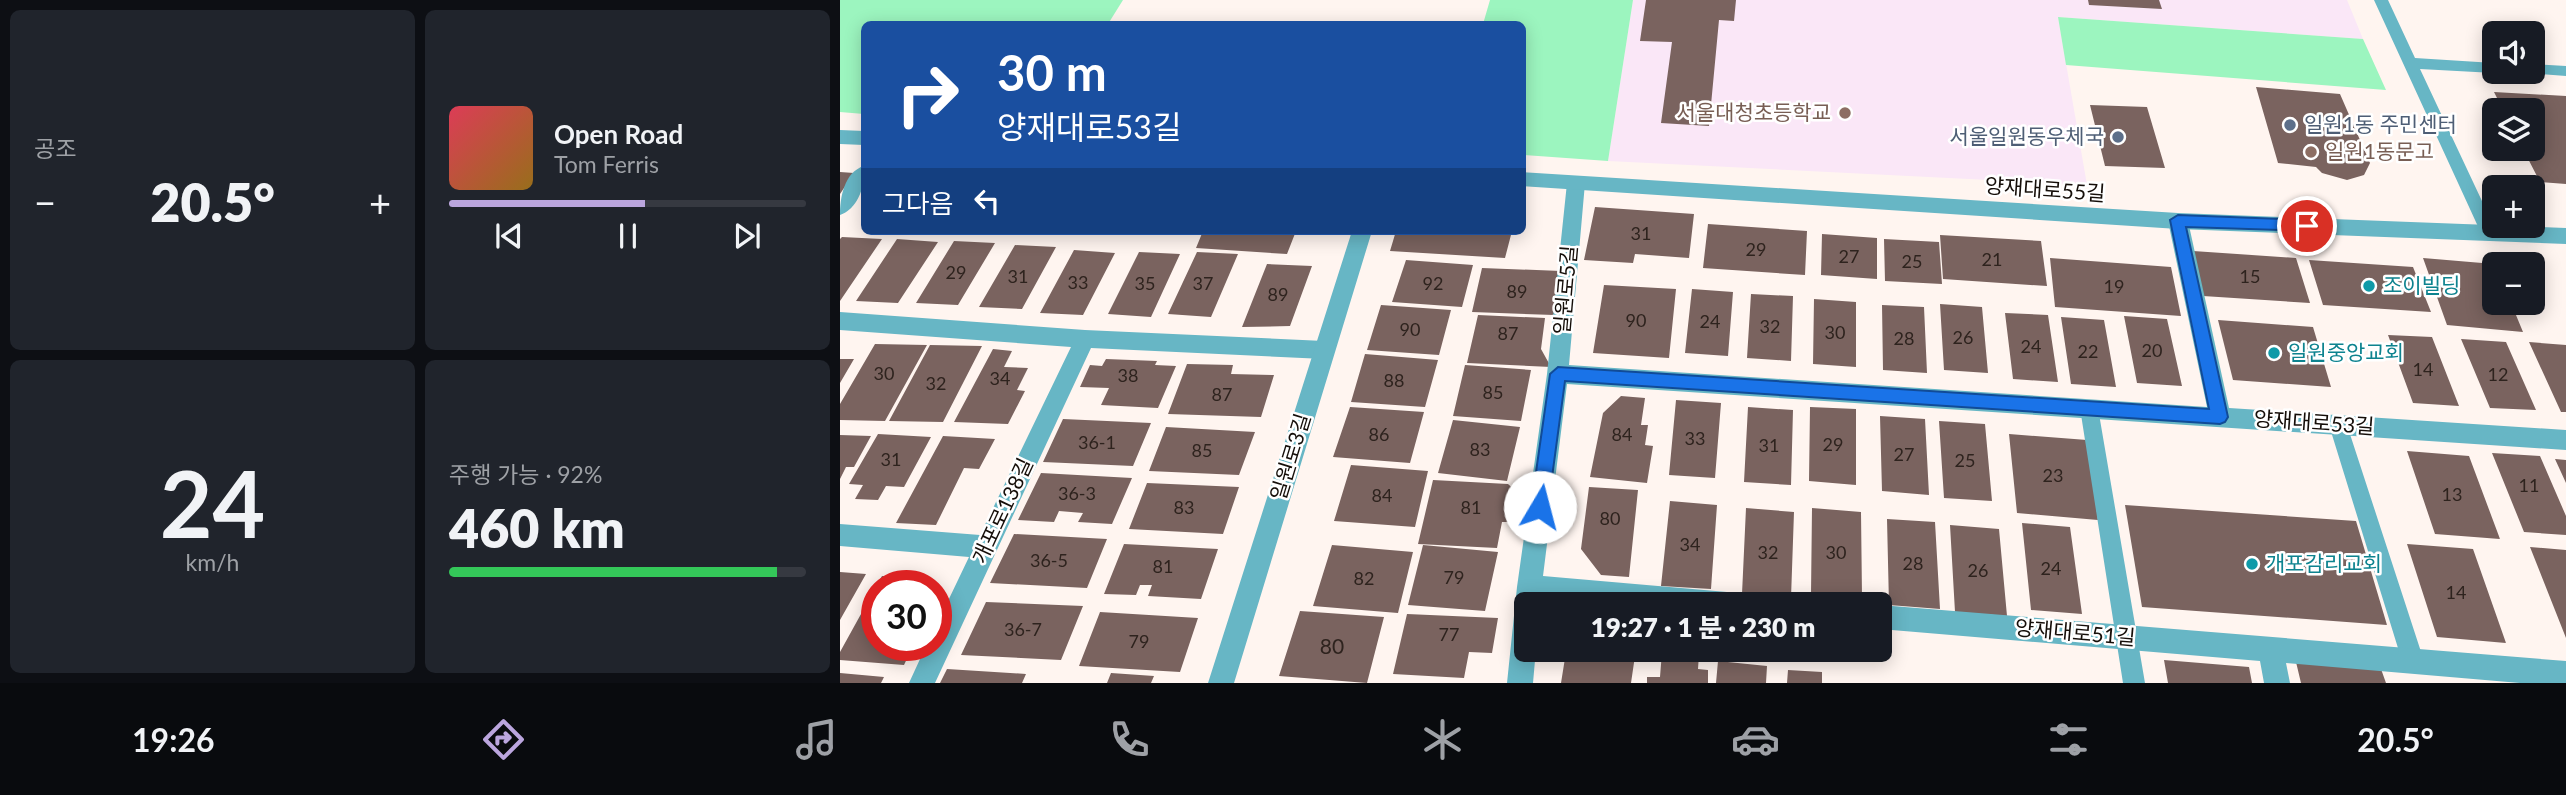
<!DOCTYPE html>
<html lang="ko">
<meta charset="utf-8">
<style>
:root{--surface:#171b24;--page:#20242c;--text:#f1f3f6;--muted:#9ea1a6;--line:#363941;--accent:#bba6de}
body{margin:0;font-family:Lato,"Noto Sans KR",sans-serif;background:var(--page);color:var(--text);height:100vh;display:flex;flex-direction:column;font-size:26px;white-space:nowrap}
*{box-sizing:border-box;margin:0}
p{font-size:23px;color:var(--muted)}
.icon{flex:none;width:38px;height:38px;fill:none;stroke:currentColor;stroke-width:2;stroke-linecap:round;stroke-linejoin:round}
.map{position:relative;flex:1;overflow:hidden}
.drawer{display:flex;flex-direction:column;gap:10px;padding:10px;background:#0d0f14;width:840px}
.drawer>*{flex:none}
.guide{position:absolute;left:21px;top:21px;width:665px;height:214px;border-radius:10px;box-shadow:0 4px 18px #0003;background:#1a4fa0;color:#fff;overflow:hidden}
.tools{position:absolute;left:1642px;top:21px;display:grid;gap:14px}
.tools a{display:grid;place-items:center;width:63px;height:63px;border-radius:10px;background:var(--surface);box-shadow:0 4px 18px #0003;font-size:35px}
.speed{position:absolute;left:21px;top:570px;display:flex;gap:14px;font-size:35px;font-weight:700;text-align:center}
.speed>*{display:grid;place-content:center;width:91px;height:91px;border-radius:50%;background:var(--surface);box-shadow:0 4px 18px #0003;line-height:1}
.speed .limit{border:10px solid #d22;background:#fff;color:#111}
.pin{position:absolute;display:grid;place-items:center;width:60px;height:60px;color:#fff;margin:-30px;border:4px solid #fff;border-radius:50%;box-shadow:0 2px 7px #0007}
.me{position:absolute;width:77px;margin:-38px;rotate:8deg;stroke-linejoin:round;filter:drop-shadow(0 0 5px #0008)}
.turn{display:flex;align-items:center;gap:24px;height:147px;padding:0 21px;font-size:32px}
.turn .icon{width:91px;height:91px;stroke-width:2.5}
.turn b{display:block;font-size:49px;line-height:60px}
.then{display:flex;align-items:center;height:66px;padding:0 21px;background:#0003;gap:14px;font-size:26px}
.big{font-size:52px;font-weight:800;line-height:1.1}
.drawer .tile{flex:1;display:flex;flex-direction:column;justify-content:center;gap:10px;min-width:0;padding:0 24px;border-radius:10px;background:var(--page)}
.drawer .dial{align-items:center;gap:0}
.dial b{font-size:91px;line-height:1}
.song{display:flex;align-items:center;gap:21px}
.cover{width:84px;height:84px;border-radius:10px;background:linear-gradient(135deg,hsl(350 70% 55%),hsl(40 70% 35%))}
.played{height:7px;border-radius:4px;background:linear-gradient(90deg,var(--accent) 55%,var(--line) 55%)}
.keys{display:flex;justify-content:space-around;direction:ltr}
.heat{display:flex;justify-content:space-between;align-items:center;font-size:38px;direction:ltr}
.charge{height:10px;border-radius:5px;background:linear-gradient(90deg,#34c759 92%,var(--line) 0)}
.drawer .tiles{flex:1;display:grid;gap:10px;grid-template-columns:repeat(2,1fr)}
.trip{position:absolute;left:674px;top:592px;width:378px;height:70px;border-radius:10px;background:var(--surface);box-shadow:0 4px 18px #0003;font-weight:800;line-height:70px;text-align:center}
.tabs{display:flex;height:112px;justify-content:space-around;align-items:center;background:#090b0e;color:var(--muted)}
.tabs .icon{width:49px;height:49px}
.tabs .on{color:var(--accent)}
.tabs b{font-size:32px;color:var(--text)}
main{display:flex;flex:1;min-height:0}
.map>svg:first-child{display:block}
</style>
<main>
<section class="drawer">
<div class="tiles">
<div class="tile"><p>공조</p>
<div class="heat"><a>−</a><b class="big">20.5°</b><a>+</a></div>
</div>
<div class="tile">
<div class="song"><i class="cover"></i><div><b>Open Road</b><p>Tom Ferris</p></div></div>
<div class="played"></div>
<div class="keys"><svg class="icon" aria-label="previous" viewBox="0 0 24 24"><path d="M18 5L8 12l10 7zM5 5v14"/></svg><svg class="icon" aria-label="pause" viewBox="0 0 24 24"><path d="M8 5v14M16 5v14"/></svg><svg class="icon" aria-label="next" viewBox="0 0 24 24"><path d="M6 5l10 7-10 7zM19 5v14"/></svg></div>
</div>
<div class="tile dial"><b>24</b><p>km/h</p></div>
<div class="tile"><p>주행 가능 · 92%</p><b class="big">460 km</b><div class="charge"></div></div>
</div>
</section>
<div class="map">
<svg width="1726" height="683" viewBox="0 0 1726 683">
<rect width="100%" height="100%" fill="#fff5f0"/>
<!-- education -->
<path fill="#fae7f7" d="M793,0H1507L1523,39L1218,17L1247,185L768,161Z"/>
<!-- green -->
<path fill="#9cf5bf" d="M0,0H283L268,24H24V114L0,112Z
M650,0H793L768,161L683,155L682,24H643Z
M1218,17L1523,39L1546,90L1226,65Z"/>
<!-- building -->
<path fill="#7a635f" d="M806,0H896L894,21L879,20L869,126L821,123L832,42L800,41Z
M1248,0H1319L1322,9L1249,5Z
M1416,87L1500,94L1530,163L1524,175L1507,180L1482,173L1476,167L1438,163Z
M1654,92L1726,96V184L1700,182L1683,149H1692V110H1663Z
M1250,105L1307,107L1325,168L1265,166Z
M0,172L14,173L0,194Z
M755,207L854,214L849,258L795,254L793,263L744,260Z
M868,224L967,231L965,275L863,268Z
M363,231H456L447,254L356,248Z
M556,231H672L665,258L550,251Z
M982,234L1037,238V279L981,275Z
M1100,235L1201,241L1207,286L1103,279Z
M2,237L42,239L0,301V239Z
M57,239L98,242L58,303L16,301Z
M1044,239L1099,242L1102,284L1045,281Z
M114,241L155,243L118,305L76,303Z
M175,245L216,247L182,309L139,307Z
M234,250L275,253L243,315L200,313Z
M1353,251L1456,258L1470,303L1363,296Z
M299,252L340,254L311,317L268,314Z
M357,252L398,254L371,317L328,314Z
M1210,258L1331,267L1341,316L1215,307Z
M1583,258L1654,264V303H1671L1683,332L1607,325Z
M566,260L633,265L622,307L552,302Z
M1469,260L1573,267L1591,312L1483,305Z
M427,264L472,266L450,326L402,327Z
M642,268L721,271L714,315L632,312Z
M764,285L836,289L829,358L753,353Z
M852,289L893,292L888,356L845,353Z
M911,294L953,296L951,361L907,358Z
M974,299L1016,302V367L973,364Z
M1100,304L1142,307L1148,373L1104,370Z
M541,305L611,310L599,355L527,350Z
M1042,305L1084,307L1087,373L1043,370Z
M1165,313L1208,315L1218,382L1173,379Z
M638,315L705,318L701,349L711,367L627,363Z
M1284,316L1327,319L1342,386L1297,383Z
M1221,317L1264,320L1276,387L1231,384Z
M1378,320L1473,327L1491,387L1393,380Z
M1548,335L1592,337L1619,406L1573,403Z
M1621,339L1666,342L1696,410L1650,408Z
M1689,342L1726,345V412H1721Z
M35,344L87,345L45,421L0,420V404Z
M90,345L142,346L103,422L49,421Z
M153,349L172,351L164,367L188,368L177,390L185,391L168,424L114,422Z
M525,354L598,360L585,407L511,402Z
M0,359H14L0,383Z
M266,359L317,361L315,365L336,366L318,408L261,405L269,388L240,387L250,365L262,366Z
M347,364L393,365L391,374L434,375L421,417L328,414Z
M625,365L691,370L681,421L613,416Z
M781,396L805,398L801,425H808L805,445L813,446L807,483L750,477L763,413Z
M836,400L881,403L875,478L829,475Z
M510,407L584,412L570,463L493,457Z
M908,407L953,410L951,485L904,482Z
M970,407L1016,409V485L969,481Z
M1040,416L1085,419L1089,495L1042,491Z
M223,419L311,423L293,466L203,462Z
M613,420L680,427L667,481L598,473Z
M1099,421L1145,424L1152,501L1104,498Z
M326,427L415,432L399,475L309,471Z
M38,434L91,437L64,487L46,486L38,500L15,499L23,485L9,484Z
M1169,434L1247,440L1258,520L1177,513Z
M0,435L31,436L14,467H6L0,479Z
M103,436L155,439L139,469L124,468L96,525L56,523Z
M1567,451L1629,456L1660,539L1595,534Z
M1652,453L1700,456L1726,516V535L1684,532Z
M1715,459L1726,460V483Z
M511,465L588,471L575,527L494,521Z
M201,473L292,478L272,524L238,522L243,513L219,511L214,522L178,520Z
M593,480L668,484L679,494L674,522H662L657,548L578,544Z
M307,483L399,487L383,534L289,529Z
M749,487L798,490L789,577L761,575L741,549Z
M830,501L877,505L871,589L821,586Z
M1285,505L1516,521L1547,625L1302,607Z
M906,508L954,512L951,598L902,594Z
M972,508L1021,512L1022,597L971,594Z
M1047,519L1095,522L1100,609L1049,605Z
M1182,523L1230,527L1242,614L1191,610Z
M1110,525L1159,529L1167,616L1115,612Z
M174,534L267,539L247,588L150,583Z
M284,544L378,549L361,599L308,596L312,585H300L296,595L264,594Z
M1567,544L1633,549L1666,643L1597,637Z
M492,545L573,552L558,613L473,606Z
M583,545L658,552L645,611L568,605Z
M1690,547L1726,550V638Z
M0,572L26,574L0,620Z
M42,576L91,580L88,586H37V646H73L64,665L0,660V652Z
M146,602L243,606L221,660L121,655Z
M460,611L544,617L527,683L439,676Z
M260,612L358,618L340,672L239,666Z
M567,614L658,618L652,653L629,652L624,678L553,674Z
M730,649H796L791,683H721L726,652Z
M822,652L859,654L858,669L868,670V683H807V677H820Z
M1324,660L1409,667L1412,683H1328Z
M878,661L927,666L926,683H876Z
M1456,662L1541,669L1546,683H1461Z
M107,669L186,674L182,683H100Z
M948,670L982,672V683H947Z
M0,673L44,677L41,683H0Z
M271,673L314,676L311,683H267Z"/>
<g fill="none" stroke-linecap="round" stroke-linejoin="round">
<!-- service -->
<path fill="#67b6c5" fill-rule="evenodd" d="M1534,0H1548L1575,58L1654,63V72H1658L1654,73L1580,69L1657,233L1655,238H1643L1641,233Z
M1692,64L1726,66V76L1687,73L1692,72Z
M1249,400L1255,402L1258,408L1305,683H1283L1240,408L1243,402Z
M1498,417L1505,419L1507,425L1584,661L1580,668L1573,672L1566,668L1562,661L1489,425L1491,419Z"/>
<!-- minor -->
<path fill="#67b6c5" fill-rule="evenodd" d="M24,166C26,183 19,209 0,215C0,198 4,172 24,166Z
M736,176L745,183L729,365L1367,407L1328,221L1331,216H1345L1348,221L1389,408L1726,430V450L727,384L703,576L887,592L896,595L899,604H743L700,600L699,604H686V649H696L693,683H667L677,587L707,374L727,183Z
M0,312L245,330L484,341L491,344L495,350L491,356L484,359L251,348L95,683H69L86,646H96V626L129,557L0,546V524L140,535L231,347L0,330Z
M1040,605L1726,661V683H1680L1446,663L1450,683H1424L1420,661L1040,629Z"/>
<!-- tertiary -->
<path fill="#67b6c5" fill-rule="evenodd" d="M0,130L24,131V145L0,144Z
M682,172L1338,213L1726,228V244L1338,229L682,186Z
M512,231H532L394,683H368Z"/>
</g>
<!-- route -->
<path fill="#1a73e8" stroke="#114b97" stroke-width="2" d="M1338,215L1467,220L1475,226L1467,231L1346,227L1388,417L1385,422L1380,424L725,381L708,507L706,513H693L691,507L710,374L718,367L1369,409L1330,220Z"/>
<!-- markers -->
<g fill="#8d6e63" stroke="#fff" stroke-width="2.5">
<circle cx="1005" cy="113" r="7"/>
<circle cx="1471" cy="152" r="7"/>
</g>
<g fill="#5c6f8a" stroke="#fff" stroke-width="2.5">
<circle cx="1450" cy="125" r="7"/>
<circle cx="1278" cy="137" r="7"/>
</g>
<g fill="#0f9aa8" stroke="#fff" stroke-width="2.5">
<circle cx="1529" cy="286" r="7"/>
<circle cx="1434" cy="353" r="7"/>
<circle cx="1412" cy="564" r="7"/>
</g>
<g text-anchor="middle" stroke-width="5" stroke-linejoin="round" paint-order="stroke">
<!-- number labels -->
<g font-size="18" fill="#2e231e">
<text x="801" y="240">31</text>
<text x="916" y="256">29</text>
<text x="1009" y="263">27</text>
<text x="1152" y="266">21</text>
<text x="1072" y="268">25</text>
<text x="116" y="279">29</text>
<text x="178" y="283">31</text>
<text x="1410" y="283">15</text>
<text x="238" y="289">33</text>
<text x="305" y="290">35</text>
<text x="363" y="290">37</text>
<text x="593" y="290">92</text>
<text x="1274" y="293">19</text>
<text x="677" y="298">89</text>
<text x="438" y="301">89</text>
<text x="796" y="327">90</text>
<text x="870" y="328">24</text>
<text x="930" y="333">32</text>
<text x="570" y="336">90</text>
<text x="995" y="339">30</text>
<text x="668" y="340">87</text>
<text x="1123" y="344">26</text>
<text x="1064" y="345">28</text>
<text x="1191" y="353">24</text>
<text x="1312" y="357">20</text>
<text x="1248" y="358">22</text>
<text x="1583" y="376">14</text>
<text x="44" y="380">30</text>
<text x="1658" y="381">12</text>
<text x="288" y="382">38</text>
<text x="160" y="385">34</text>
<text x="554" y="387">88</text>
<text x="96" y="390">32</text>
<text x="653" y="399">85</text>
<text x="382" y="401">87</text>
<text x="539" y="441">86</text>
<text x="782" y="441">84</text>
<text x="855" y="445">33</text>
<text x="257" y="449">36-1</text>
<text x="993" y="451">29</text>
<text x="929" y="452">31</text>
<text x="640" y="456">83</text>
<text x="362" y="457">85</text>
<text x="1064" y="461">27</text>
<text x="51" y="466">31</text>
<text x="1125" y="467">25</text>
<text x="1213" y="482">23</text>
<text x="1689" y="492">11</text>
<text x="237" y="500">36-3</text>
<text x="1612" y="501">13</text>
<text x="542" y="502">84</text>
<text x="344" y="514">83</text>
<text x="631" y="514">81</text>
<text x="770" y="525">80</text>
<text x="850" y="551">34</text>
<text x="928" y="559">32</text>
<text x="996" y="559">30</text>
<text x="209" y="567">36-5</text>
<text x="1073" y="570">28</text>
<text x="323" y="573">81</text>
<text x="1211" y="575">24</text>
<text x="1138" y="577">26</text>
<text x="614" y="584">79</text>
<text x="524" y="585">82</text>
<text x="1616" y="599">14</text>
<text x="183" y="636">36-7</text>
<text x="609" y="641">77</text>
<text x="299" y="648">79</text>
</g>
<!-- education labels -->
<g font-size="21" fill="#785e54" stroke="#fff" text-anchor="end">
<text x="991" y="120">서울대청초등학교</text>
<text x="1485" y="159" text-anchor="start">일원1동문고</text>
</g>
<!-- service labels -->
<g font-size="21" fill="#4e5e75" stroke="#fff" text-anchor="start">
<text x="1464" y="132">일원1동 주민센터</text>
<text x="1264" y="144" text-anchor="end">서울일원동우체국</text>
</g>
<!-- street labels -->
<g font-size="21" fill="#150e09" stroke="#fff">
<text transform="translate(1205 190) rotate(4)" y="7">양재대로55길</text>
<text transform="translate(726 290) rotate(-85)" y="7">일원로5길</text>
<text transform="translate(1474 423) rotate(4)" y="7">양재대로53길</text>
<text transform="translate(451 457) rotate(-73)" y="7">일원로3길</text>
<text transform="translate(163 511) rotate(-65)" y="7">개포로138길</text>
<text transform="translate(1235 633) rotate(5)" y="7">양재대로51길</text>
</g>
<!-- culture labels -->
<g font-size="21" fill="#0d838f" stroke="#fff" text-anchor="start">
<text x="1543" y="293">조이빌딩</text>
<text x="1448" y="360">일원중앙교회</text>
<text x="1426" y="571">개포감리교회</text>
</g>
<!-- near-number labels -->
<g font-size="21" fill="#2e231e">
<text x="492" y="654">80</text>
</g>
</g>
</svg>
<div class="tools">
<a><svg class="icon" aria-label="sound" viewBox="0 0 24 24"><path d="M4 9h4l5-4v14l-5-4H4zM17 9q2 3 0 6"/></svg></a>
<a><svg class="icon" aria-label="layers" viewBox="0 0 24 24"><path d="M12 4l9 5-9 5-9-5zM3 14l9 5 9-5"/></svg></a>
<a>+</a>
<a>−</a>
</div>
<div class="speed"><div class="limit">30</div></div>
<div class="pin" style="left:1467px;top:226px;background:#d93025"><svg class="icon" aria-label="arrive" viewBox="0 0 24 24"><path d="M6 21V4h12l-3 4 3 4H6"/></svg></div>
<svg class="me" style="left:700px;top:507px" viewBox="-20 -20 40 40"><circle r="19" fill="#fff"/><path d="M0-13L10 11 0 6-10 11z" fill="#1a73e8"/></svg>
<div class="trip">19:27 · 1 분 · 230 m</div>
<div class="guide">
<div class="turn"><svg class="icon" aria-label="right" viewBox="0 0 24 24"><path d="M7 20v-9h11M14 6l5 5-5 5"/></svg><div><b>30 m</b>양재대로53길</div></div>
<div class="then">그다음<svg class="icon" aria-label="left" viewBox="0 0 24 24"><path d="M17 20v-9H6M10 6l-5 5 5 5"/></svg></div>
</div>
</div>
</main>
<nav class="tabs">
<b>19:26</b>
<svg class="icon on" aria-label="directions" viewBox="0 0 24 24"><path d="M12 3l9 9-9 9-9-9zM9 14v-3h6M13 9l2 2-2 2"/></svg>
<svg class="icon" aria-label="music" viewBox="0 0 24 24"><path d="M9 18V5l10-2v13"/><circle cx="6" cy="18" r="3"/><circle cx="16" cy="16" r="3"/></svg>
<svg class="icon" aria-label="phone" viewBox="0 0 24 24"><path d="M5 4h4l2 5-3 2q2 4 5 5l2-3 5 2v4C11 20 4 13 5 4z"/></svg>
<svg class="icon" aria-label="climate" viewBox="0 0 24 24"><path d="M12 3v18M4 7l16 10M4 17L20 7"/></svg>
<svg class="icon" aria-label="car" viewBox="0 0 24 24"><path d="M5 17H2v-5l4-1 3-4h7l3 4 3 1v5h-3M9 17h6M6 11h13"/><circle cx="7" cy="17" r="2"/><circle cx="17" cy="17" r="2"/></svg>
<svg class="icon" aria-label="filters" viewBox="0 0 24 24"><path d="M4 7h16M4 17h16"/><circle cx="9" cy="7" r="2"/><circle cx="15" cy="17" r="2"/></svg>
<b>20.5°</b>
</nav>
